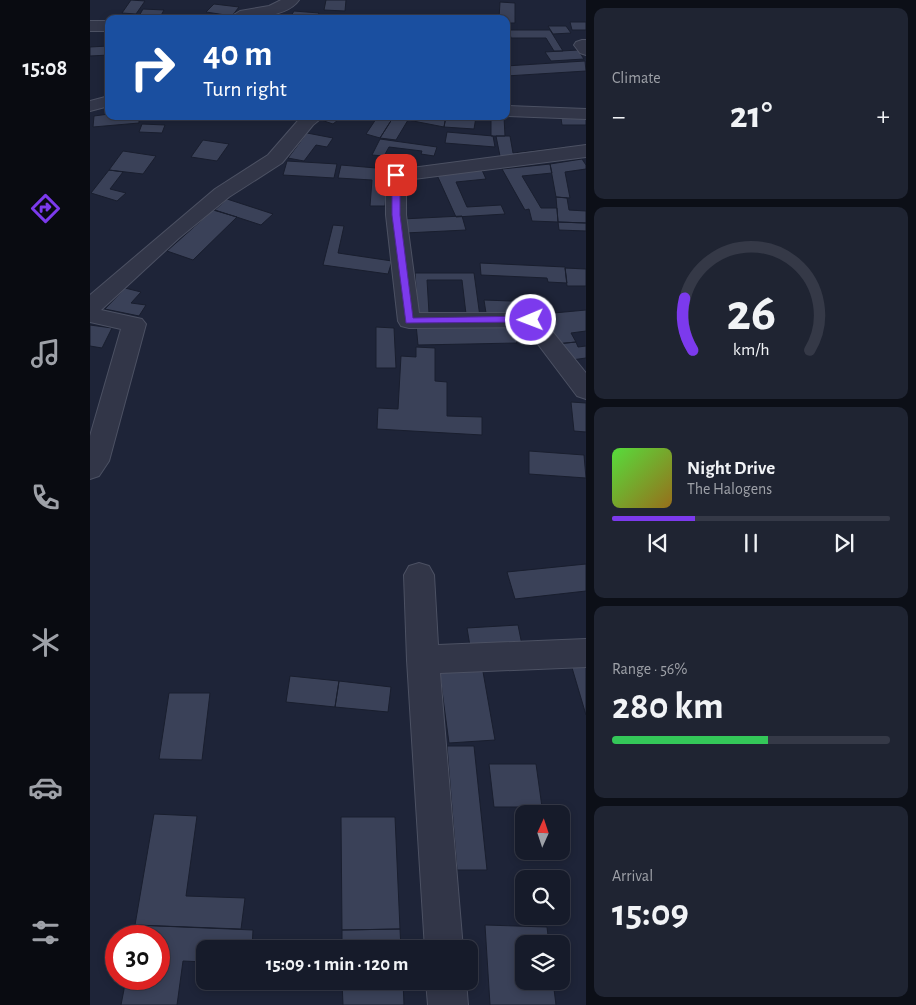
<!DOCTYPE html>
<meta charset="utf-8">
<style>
:root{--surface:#161b2a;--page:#1f2432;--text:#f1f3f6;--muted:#9ea1a8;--line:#353947;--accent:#7c3aed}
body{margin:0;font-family:"Alegreya Sans",sans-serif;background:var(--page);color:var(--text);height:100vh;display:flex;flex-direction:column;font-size:19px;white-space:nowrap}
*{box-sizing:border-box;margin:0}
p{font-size:16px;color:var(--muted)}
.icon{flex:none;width:28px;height:28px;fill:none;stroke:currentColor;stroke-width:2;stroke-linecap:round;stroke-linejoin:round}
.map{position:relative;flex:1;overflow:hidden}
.drawer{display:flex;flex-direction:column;gap:8px;padding:8px;background:#0c0f17;width:330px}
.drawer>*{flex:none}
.hud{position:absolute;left:15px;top:15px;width:405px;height:105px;border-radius:10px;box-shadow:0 2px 8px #0003,0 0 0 1px var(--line);background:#1a4fa0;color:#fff;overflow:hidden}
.needle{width:32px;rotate:3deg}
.tools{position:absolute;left:425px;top:805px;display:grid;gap:10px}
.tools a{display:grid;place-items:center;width:55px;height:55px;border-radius:10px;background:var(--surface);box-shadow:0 2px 8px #0003,0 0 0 1px var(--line);font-size:25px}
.speed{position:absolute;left:15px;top:925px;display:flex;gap:10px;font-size:25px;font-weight:700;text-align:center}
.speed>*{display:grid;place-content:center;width:65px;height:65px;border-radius:50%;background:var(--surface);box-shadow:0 2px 8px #0003,0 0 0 1px var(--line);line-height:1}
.speed .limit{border:8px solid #d22;background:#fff;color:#111}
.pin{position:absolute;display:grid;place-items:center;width:42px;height:42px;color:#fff;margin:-21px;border-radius:10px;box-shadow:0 2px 8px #0006}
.me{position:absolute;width:55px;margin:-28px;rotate:269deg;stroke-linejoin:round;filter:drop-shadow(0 0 4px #0008)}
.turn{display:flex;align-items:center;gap:18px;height:105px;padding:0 15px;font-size:22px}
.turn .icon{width:65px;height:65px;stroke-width:2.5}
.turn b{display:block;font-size:35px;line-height:42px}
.big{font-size:38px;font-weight:600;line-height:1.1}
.drawer .widget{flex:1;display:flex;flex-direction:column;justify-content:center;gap:8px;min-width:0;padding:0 18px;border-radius:10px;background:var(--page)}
.drawer .dial{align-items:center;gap:0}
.dial svg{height:130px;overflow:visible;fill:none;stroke:var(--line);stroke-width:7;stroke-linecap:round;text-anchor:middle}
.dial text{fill:var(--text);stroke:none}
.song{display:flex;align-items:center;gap:15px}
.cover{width:60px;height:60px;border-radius:8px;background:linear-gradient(135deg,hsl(110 70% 55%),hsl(40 70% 35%))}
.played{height:5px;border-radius:2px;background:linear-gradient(90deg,var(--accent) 30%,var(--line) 30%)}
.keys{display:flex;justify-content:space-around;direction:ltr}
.heat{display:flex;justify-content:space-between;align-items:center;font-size:28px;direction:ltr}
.charge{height:8px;border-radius:4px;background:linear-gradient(90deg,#34c759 56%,var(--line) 0)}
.trip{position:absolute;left:106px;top:940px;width:282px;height:50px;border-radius:10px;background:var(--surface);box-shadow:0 2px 8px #0003,0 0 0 1px var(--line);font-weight:600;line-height:50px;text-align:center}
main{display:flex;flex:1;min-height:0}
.dock{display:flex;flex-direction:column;width:90px;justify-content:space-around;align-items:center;background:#090b11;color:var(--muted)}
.dock .icon{width:35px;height:35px}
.dock .active{color:var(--accent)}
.dock b{font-size:22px;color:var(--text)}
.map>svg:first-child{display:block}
</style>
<main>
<nav class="dock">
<b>15:08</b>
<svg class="icon active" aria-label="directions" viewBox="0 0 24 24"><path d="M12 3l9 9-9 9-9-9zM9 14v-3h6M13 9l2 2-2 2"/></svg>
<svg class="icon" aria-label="music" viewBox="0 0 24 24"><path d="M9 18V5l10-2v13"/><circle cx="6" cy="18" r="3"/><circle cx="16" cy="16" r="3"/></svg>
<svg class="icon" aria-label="phone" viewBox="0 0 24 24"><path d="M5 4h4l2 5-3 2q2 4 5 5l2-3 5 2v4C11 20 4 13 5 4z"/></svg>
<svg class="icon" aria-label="climate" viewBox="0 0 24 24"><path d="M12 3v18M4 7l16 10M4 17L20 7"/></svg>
<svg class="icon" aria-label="car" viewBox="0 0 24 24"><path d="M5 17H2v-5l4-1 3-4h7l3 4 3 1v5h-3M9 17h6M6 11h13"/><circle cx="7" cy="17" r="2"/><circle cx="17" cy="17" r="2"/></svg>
<svg class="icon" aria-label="filters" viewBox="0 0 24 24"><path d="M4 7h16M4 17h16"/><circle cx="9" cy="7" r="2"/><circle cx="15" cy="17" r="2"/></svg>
</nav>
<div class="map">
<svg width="496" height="1005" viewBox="0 0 496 1005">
<rect width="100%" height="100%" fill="#1e2438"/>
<!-- building -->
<path fill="#3a4158" stroke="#191e2e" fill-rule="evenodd" d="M41,0L55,1L46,14L32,13Z
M236,0H256L255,11L234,10Z
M410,2L425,3V23H416V19H409Z
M124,4L149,7L142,16L116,12Z
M53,9L74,10L69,19L48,18Z
M204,11L229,13L226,19H199Z
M167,13L196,17L150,19Z
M480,22H496V30H482Z
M458,26H476L481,33L463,34Z
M419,30H460L473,51H464L456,38H421Z
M18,46L19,55L0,56V47Z
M488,50L494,59L461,61L455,52Z
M495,61L496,71L416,76V66Z
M19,114V116H49V123L3,127L4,116Z
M235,116H253L243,124L231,120Z
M288,116H304L290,138L276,134Z
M304,116H356L354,127L318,120L306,140L290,138Z
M356,116L386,117L384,129L354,127Z
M401,116L414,117L415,136H401Z
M471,118H496V125H472Z
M52,124L75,125L72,133L49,132Z
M357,132L403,136L405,147L355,143Z
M217,133L243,138L237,147L226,145L214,161L198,158Z
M406,136H420L423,153L475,147L479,153L411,161Z
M290,139L347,147L344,156L331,154L332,151L299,147L294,156L282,155Z
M113,140L139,144L127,161L101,157Z
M33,151L66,156L53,174L19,170Z
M492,159L496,165V169L475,172L480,198L466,197L460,164Z
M197,161L247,164L244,178L193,175Z
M460,164L462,173L432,176L451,208H467L468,222L442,221L439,209L435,210L412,169Z
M251,165L298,169L295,206H280L282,180L248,178Z
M19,170L33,172L20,189L36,193L27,201L1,193Z
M392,170L396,179L366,182L377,207L411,205L415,214L366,217L347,175Z
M466,197L477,198L479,210L496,211V223L468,222Z
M137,199L183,214L171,225L125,210Z
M123,210L147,217L103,260L77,251Z
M372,216L376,230L315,233L312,219Z
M468,222L496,223V231L469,230Z
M243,225L254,226L248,253L302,261L298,274L233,265Z
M390,263L475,267L477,283L458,282L457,278L391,275Z
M475,268L496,269V286H477Z
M325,273H384L390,317L328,316ZM337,280H372L376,314L339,313Z
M35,288L51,292L41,303L56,305L49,316L15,309Z
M394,300L448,302L450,314L396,313Z
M496,310V331L481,333L486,342L466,344L453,314Z
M422,322L427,343L328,345L326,324Z
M0,325L22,328L12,348L0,346Z
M286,327L304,328L306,368H286Z
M486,342L488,347L496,346V358L474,361L466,344Z
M326,347L345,348V381L357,382V416L392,417V435L287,429L288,408L308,409L311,356L326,357Z
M481,402L496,403V432L484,431Z
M439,451L494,455L496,478L439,474Z
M496,564V591L425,599L417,572Z
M428,625L433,650L381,652L377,628Z
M496,659V715L480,661Z
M392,666L405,740L359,743L349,668Z
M200,676L249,681L245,707L196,702Z
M249,681L301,687L298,712L245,707Z
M79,693H120L112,760L69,759Z
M357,746H384L397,870H367Z
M399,764H446L452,807H404Z
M64,814L107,816L96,896L155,898L151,929L45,925Z
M251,817H305L310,929L252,930Z
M45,925L163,930L162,949H115V962L93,961L87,1005H31L36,979H69V936H43Z
M395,925L457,927L459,944H434V981H463L466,1005H400Z
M310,929L311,949H252V930Z
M252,981H313L314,1005H253Z"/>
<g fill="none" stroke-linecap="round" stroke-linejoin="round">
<!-- minor casing -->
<g stroke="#4c5163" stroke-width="2">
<path id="minor" d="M191,0H209C197,18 157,19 137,19L150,11L179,6Z
M0,21H19V31H0Z
M492,40H496V55L490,53L484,45L486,42Z
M19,96V106L0,111V101Z
M416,106L496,109V119L416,116Z
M212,116H234L223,125L192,163L139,197L89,238L11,310L52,319L56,324L19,461L9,476L0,479V436L31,329L0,322V295L125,189L178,155Z
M496,145V157L316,180V215L329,313H441L449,315L496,373V399L487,396L435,327L319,328L311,326L308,321L296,215V175L299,171Z
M329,563L339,566L344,575L348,645L496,639V667L350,673L373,949H335L317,660L314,575L319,566Z
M336,981H376L378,1005H338Z"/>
</g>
<!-- minor -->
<use href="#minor" fill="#323648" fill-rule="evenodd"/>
</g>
<!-- route -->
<path fill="#7c3aed" stroke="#51269a" d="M306,173L310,175V215L323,318L441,316L445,320L444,322L316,323L302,215V175Z"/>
</svg>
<div class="tools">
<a><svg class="needle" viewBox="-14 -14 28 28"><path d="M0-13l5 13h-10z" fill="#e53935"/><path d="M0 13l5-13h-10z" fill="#9ea1a8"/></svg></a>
<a><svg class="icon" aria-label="search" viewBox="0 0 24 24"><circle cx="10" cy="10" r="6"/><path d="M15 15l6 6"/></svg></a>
<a><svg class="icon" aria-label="layers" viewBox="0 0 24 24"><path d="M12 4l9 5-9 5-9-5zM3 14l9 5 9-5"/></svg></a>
</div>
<div class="speed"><div class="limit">30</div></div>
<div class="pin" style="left:306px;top:175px;background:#d93025"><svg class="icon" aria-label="arrive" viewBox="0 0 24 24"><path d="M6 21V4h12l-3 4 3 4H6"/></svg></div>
<svg class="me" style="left:441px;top:320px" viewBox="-20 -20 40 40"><circle r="17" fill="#7c3aed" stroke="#fff" stroke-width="3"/><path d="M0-11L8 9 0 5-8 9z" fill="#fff"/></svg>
<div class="trip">15:09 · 1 min · 120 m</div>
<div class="hud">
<div class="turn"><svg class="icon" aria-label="right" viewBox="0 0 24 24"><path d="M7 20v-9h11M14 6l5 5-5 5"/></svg><div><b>40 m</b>Turn right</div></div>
</div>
</div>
<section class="drawer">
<div class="widget"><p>Climate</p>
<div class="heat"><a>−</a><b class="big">21°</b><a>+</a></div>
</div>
<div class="widget dial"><svg viewBox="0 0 100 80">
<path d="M14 69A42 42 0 1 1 86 69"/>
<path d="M14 69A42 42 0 0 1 9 37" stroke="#7c3aed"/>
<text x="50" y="56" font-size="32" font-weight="700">26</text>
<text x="50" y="72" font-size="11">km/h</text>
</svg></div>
<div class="widget">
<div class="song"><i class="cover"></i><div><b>Night Drive</b><p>The Halogens</p></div></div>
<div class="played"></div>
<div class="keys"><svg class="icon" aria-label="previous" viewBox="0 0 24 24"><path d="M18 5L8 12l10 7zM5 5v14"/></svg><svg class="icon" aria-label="pause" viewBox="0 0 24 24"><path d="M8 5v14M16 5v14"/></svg><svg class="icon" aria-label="next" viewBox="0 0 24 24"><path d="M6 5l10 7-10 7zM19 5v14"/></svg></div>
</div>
<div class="widget"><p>Range · 56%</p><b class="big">280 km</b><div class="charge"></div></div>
<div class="widget"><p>Arrival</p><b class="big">15:09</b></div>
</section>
</main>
